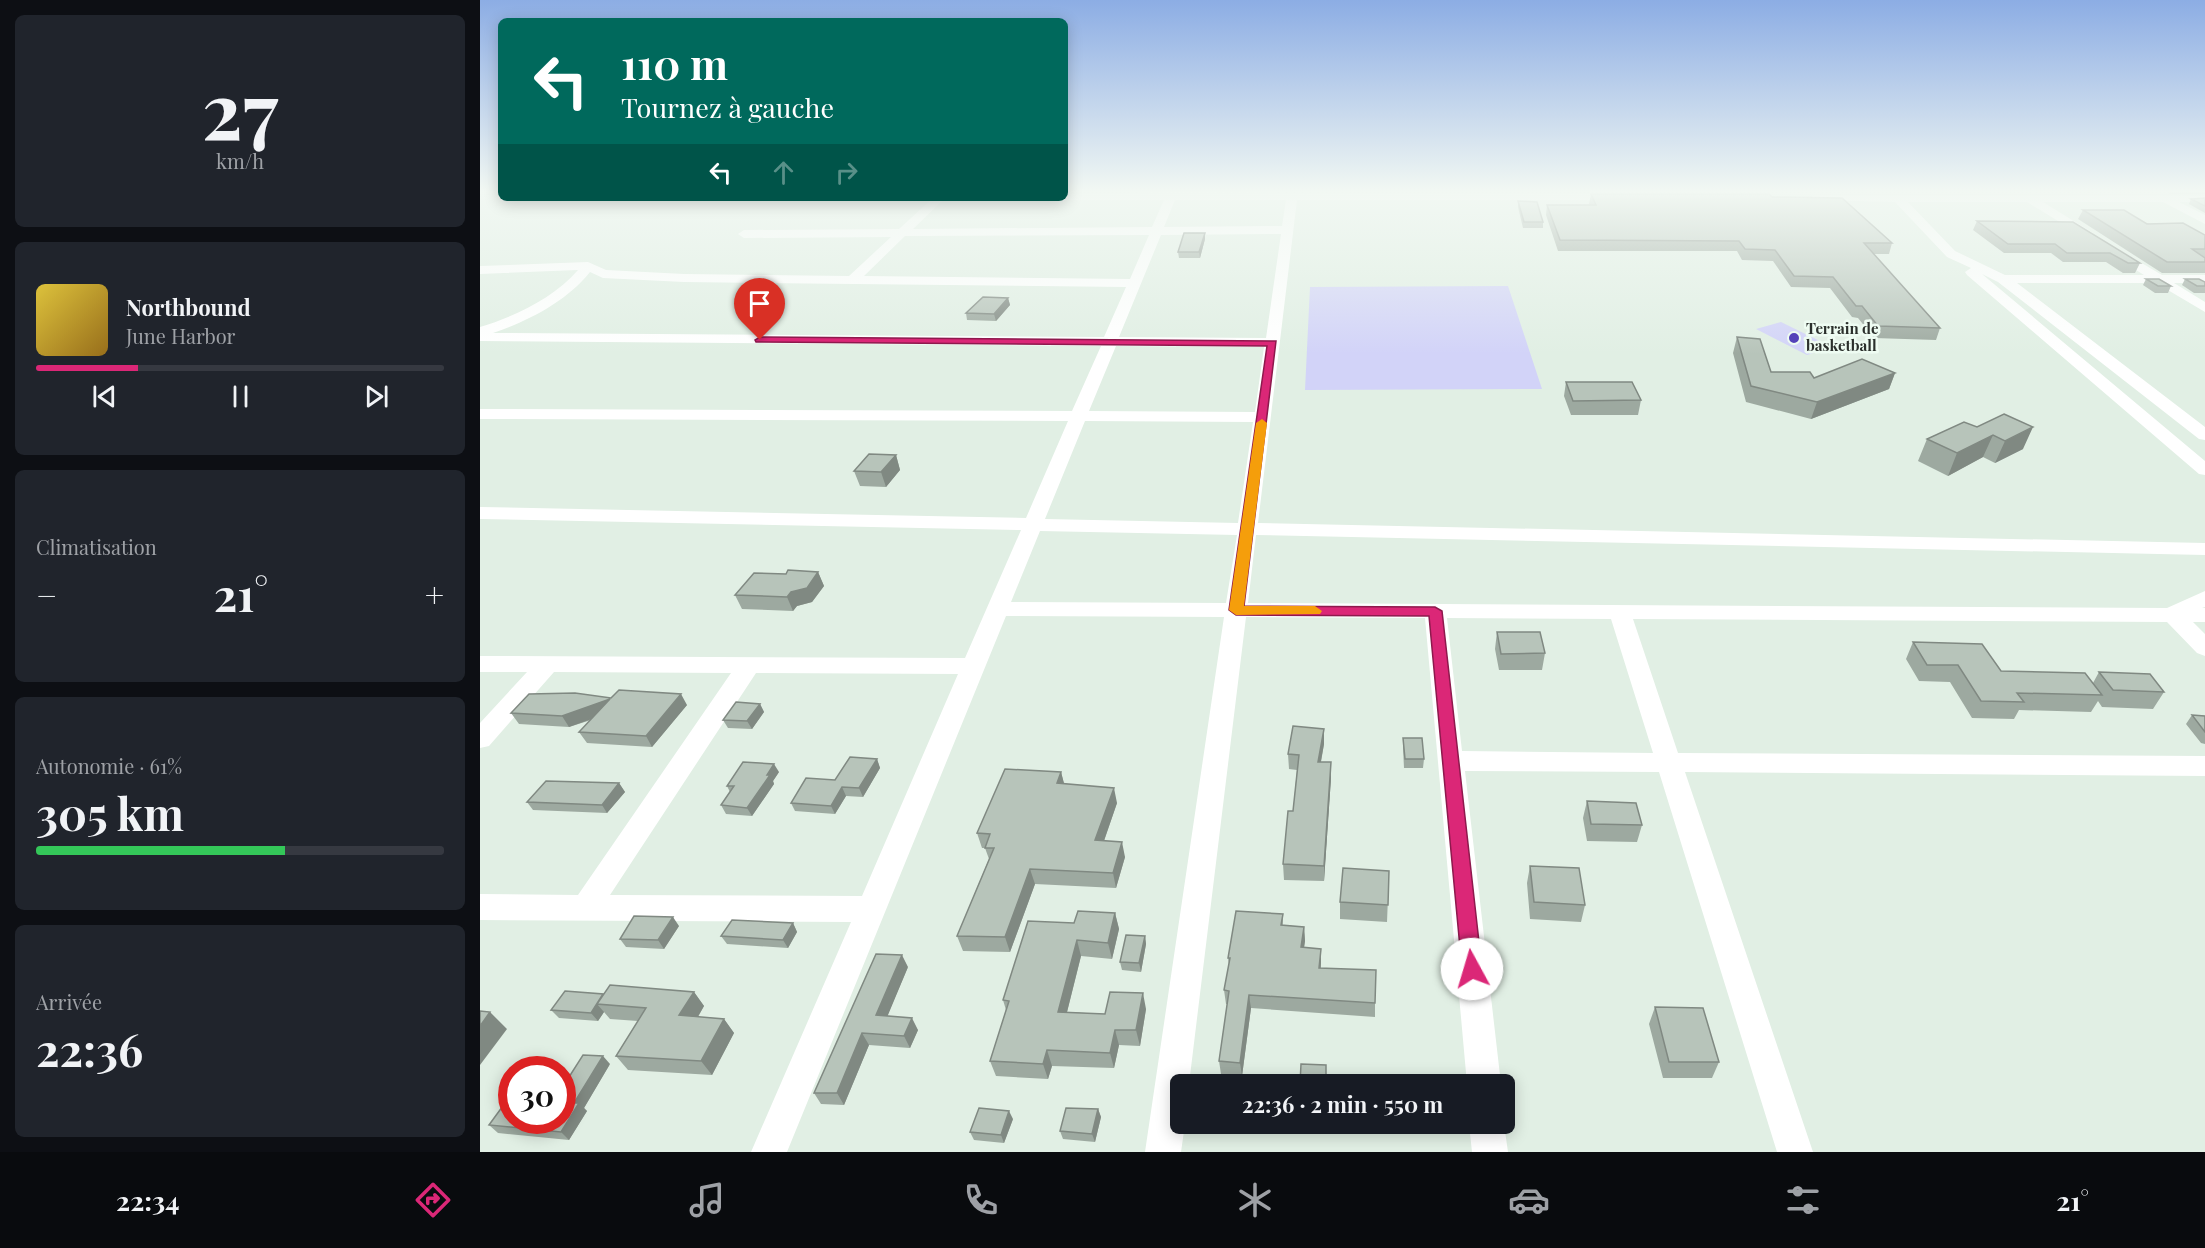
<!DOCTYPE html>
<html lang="fr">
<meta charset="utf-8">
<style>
:root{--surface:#171b24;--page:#20242c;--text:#f1f3f6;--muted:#9ea1a6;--line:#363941;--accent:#db2777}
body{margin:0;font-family:"Playfair Display",serif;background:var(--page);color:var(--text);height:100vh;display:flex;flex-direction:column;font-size:22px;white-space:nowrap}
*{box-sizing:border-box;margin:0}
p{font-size:20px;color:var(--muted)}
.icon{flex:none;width:33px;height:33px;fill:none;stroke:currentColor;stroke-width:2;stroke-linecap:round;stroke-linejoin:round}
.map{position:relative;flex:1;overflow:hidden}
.details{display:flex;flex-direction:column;gap:15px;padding:15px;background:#0d0f14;width:480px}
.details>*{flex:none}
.banner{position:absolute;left:18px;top:18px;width:570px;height:183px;border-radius:9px;box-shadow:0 3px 15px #0003;background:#00695c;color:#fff;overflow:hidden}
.speed{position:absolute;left:18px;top:1056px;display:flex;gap:12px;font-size:30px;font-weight:700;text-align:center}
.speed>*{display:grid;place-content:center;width:78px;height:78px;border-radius:50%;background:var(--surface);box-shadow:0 3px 15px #0003;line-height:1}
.speed .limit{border:9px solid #d22;background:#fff;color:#111}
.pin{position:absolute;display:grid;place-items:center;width:51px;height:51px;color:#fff;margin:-62px -26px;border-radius:50% 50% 50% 0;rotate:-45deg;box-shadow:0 0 6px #0007}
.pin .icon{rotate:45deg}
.me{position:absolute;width:66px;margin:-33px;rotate:354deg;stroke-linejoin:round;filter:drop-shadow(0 0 4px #0008)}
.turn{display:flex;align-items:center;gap:21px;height:126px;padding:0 24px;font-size:27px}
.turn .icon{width:78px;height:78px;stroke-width:2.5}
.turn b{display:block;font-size:42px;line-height:51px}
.lanes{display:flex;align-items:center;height:57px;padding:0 24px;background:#0003;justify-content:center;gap:30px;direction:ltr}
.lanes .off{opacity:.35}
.big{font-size:45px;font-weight:700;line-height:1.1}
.details .card{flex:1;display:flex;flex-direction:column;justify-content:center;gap:9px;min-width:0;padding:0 21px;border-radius:9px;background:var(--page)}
.details .dial{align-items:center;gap:0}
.dial b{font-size:78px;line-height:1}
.song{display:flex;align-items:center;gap:18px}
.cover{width:72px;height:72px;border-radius:9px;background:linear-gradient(135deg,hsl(50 70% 55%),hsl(40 70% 35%))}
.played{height:6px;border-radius:3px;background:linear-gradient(90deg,var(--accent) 25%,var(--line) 25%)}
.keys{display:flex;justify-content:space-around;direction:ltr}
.heat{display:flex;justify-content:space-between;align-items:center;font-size:33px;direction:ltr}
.charge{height:9px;border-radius:4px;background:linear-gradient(90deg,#34c759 61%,var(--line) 0)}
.trip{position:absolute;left:690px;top:1074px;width:345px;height:60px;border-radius:9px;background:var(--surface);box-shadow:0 3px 15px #0003;font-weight:700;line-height:60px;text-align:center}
.tabs{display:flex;height:96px;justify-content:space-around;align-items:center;background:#090b0e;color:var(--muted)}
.tabs .icon{width:42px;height:42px}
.tabs .selected{color:var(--accent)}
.tabs b{font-size:27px;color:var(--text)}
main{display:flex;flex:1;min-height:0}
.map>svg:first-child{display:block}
</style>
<main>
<section class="details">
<div class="card dial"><b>27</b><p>km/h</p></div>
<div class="card">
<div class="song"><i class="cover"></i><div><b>Northbound</b><p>June Harbor</p></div></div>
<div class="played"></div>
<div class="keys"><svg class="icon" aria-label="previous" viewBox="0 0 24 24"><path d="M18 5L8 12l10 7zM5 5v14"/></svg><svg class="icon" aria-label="pause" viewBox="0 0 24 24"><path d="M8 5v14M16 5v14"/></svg><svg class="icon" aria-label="next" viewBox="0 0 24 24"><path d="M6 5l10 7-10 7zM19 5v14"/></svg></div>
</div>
<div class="card"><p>Climatisation</p>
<div class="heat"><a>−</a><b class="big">21°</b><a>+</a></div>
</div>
<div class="card"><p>Autonomie · 61%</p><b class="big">305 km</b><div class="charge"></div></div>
<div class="card"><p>Arrivée</p><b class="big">22:36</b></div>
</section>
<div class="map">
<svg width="1725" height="1152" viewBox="0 0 1725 1152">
<rect width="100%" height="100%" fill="#e1efe4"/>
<!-- green -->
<path fill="#d2d3f8" d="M1028,286L1062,389L825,390L830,287Z
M1301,322L1352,347L1327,355L1276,329Z"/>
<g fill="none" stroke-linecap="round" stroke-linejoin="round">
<!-- street -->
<path fill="#fff" fill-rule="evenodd" d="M687,192L1139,194L1145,197L1139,200H817L778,523L1725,543V555L776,535L768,603L1687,608L1725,591V607L1722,608H1725V622H1713L1725,634V656L1717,653L1687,622L1153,619L1198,753L1725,756V776L1205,772L1333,1152H1297L1179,772L985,771L1021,1084H987L945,618L766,617L709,1084H700V1124H705L701,1152H665L744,617L526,616L307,1152H271L371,922L0,920V894L98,895L251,673L74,672L9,746L0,748V723L47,672H0V656L485,658L541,530L0,519V507L546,518L588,421L0,419V409L592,411L621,346L0,341V327C34,317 74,298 98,270L0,274V266L108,262L126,270L204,274L369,276L411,237L264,238L258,234L264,230L419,229L453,198H465L433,229L672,227L684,200H585L580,198H585V194ZM695,200H806L802,226L684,227ZM801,234L786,338L639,337L681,235ZM669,235L650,279L384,276L425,236ZM110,272L123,278L204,282L646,287L624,337L13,333C48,321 86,302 110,272ZM636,346L784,347L775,412L609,411ZM605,421L773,422L758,523L565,519ZM560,531L757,535L746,603L531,602ZM967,618L1131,619L1173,753L982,751ZM276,673L478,674L382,896L130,895Z
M1336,195L1725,196V202H1699L1725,215V224L1683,202H1563L1613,233V239L1609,240L1547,202H1428L1475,251L1525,275H1664L1632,255L1630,252L1632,249L1636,248L1682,275H1725V283H1694L1725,302V312L1676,283H1537L1725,427V440L1719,439L1518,282L1502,274L1725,461V475L1719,474L1487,275L1485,272L1491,268L1467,257L1415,202L1332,200L1330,198Z
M989,1124H1024L1028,1152H992Z"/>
</g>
<!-- wall -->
<path fill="#9da9a0" d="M1687,192H1725V194H1690Z
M1111,194L1292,197L1412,243L1409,254H1393L1460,328L1456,340L1394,338L1378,318L1372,317L1350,288L1311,287L1293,261L1262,260L1257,251H1078L1066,215L1067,205H1110L1109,204Z
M1725,198V213L1709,204L1711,199Z
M1038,201L1063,222V228H1043L1038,207Z
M1603,210L1725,235V273H1682L1598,219Z
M1497,221L1593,222L1660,263L1655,273H1643L1626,262H1583L1571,253H1524L1493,230Z
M725,239L720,258H699L698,252Z
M1666,279L1691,286L1688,293H1675L1663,285Z
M1705,279L1725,282V293H1714L1702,285Z
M528,298L530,305L516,321L487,320L486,313Z
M1257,337L1291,372L1334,378L1415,373L1409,389L1331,419L1266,402L1253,353Z
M1086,382L1161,400L1158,415H1091L1084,396Z
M1484,422L1543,449L1515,463L1503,457L1468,476L1438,461L1447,439Z
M416,455L420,470L406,487L380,486L374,471Z
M338,572L344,586L332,602L317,606L313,611L262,609L255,595L306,574Z
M1017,632L1065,653L1062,670H1019L1015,649Z
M1433,642L1521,671L1613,683L1619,672L1684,692L1673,709L1622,707L1618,701L1611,712L1539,710L1534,719L1492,718L1470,682L1439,681L1426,659Z
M131,698L207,705L172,747L107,743L99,732L111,720L89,727L39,724L31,713Z
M280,704L284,712L272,729L248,728L243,720Z
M1712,715L1725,716V744L1721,743L1706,724Z
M844,729V744L841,762H851V778L844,881L804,880L803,864L813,811L817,770L809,769L808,754Z
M923,738L944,759L943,768H924L923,747Z
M397,759L400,768L383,797L366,796L355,814L315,811L311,803Z
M299,772L293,781L294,784L272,816L246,814L241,805L250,792L247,786Z
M581,772L584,784L637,803L624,841L645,857L636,888L555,884L530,952L483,951L477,936L509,859L505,848H502L497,833Z
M139,783L145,792L127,813L53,810L47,802Z
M1107,801L1162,825L1157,842L1107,841L1103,818Z
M1050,866L1105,905L1101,922L1050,919L1047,883Z
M909,871L907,922L860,919V902Z
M635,913L639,929L632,959L601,956L587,1012L625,1014L666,1009L660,1046L639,1045L634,1068L572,1066L568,1079L516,1076L510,1061L526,1010L523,1000L594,923Z
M803,914V925L824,927L825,941L824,947L841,963V968L895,1003V1017L771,1008L762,1076L741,1074L739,1061L747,1004H746L744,990L749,965L748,958Z
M313,923L317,932L308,948L247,944L241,936Z
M199,926L184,949L146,947L140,939Z
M665,936L666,944L661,972L642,970L640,962Z
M428,967L407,1016L438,1030L430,1048L389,1045L364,1105L341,1104L334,1093Z
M214,992L224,1006L218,1017L244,1019L254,1033L232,1075L148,1070L136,1056L158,1021L130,1019L124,1012L118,1021L79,1018L71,1010L124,995Z
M1175,1007L1239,1062L1232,1078H1183L1169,1024Z
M130,1064L104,1108L107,1111L89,1140L18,1133L9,1125L82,1120Z
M618,1109L621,1117L615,1142L583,1139L580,1131Z
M533,1119L524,1143L494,1140L490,1132Z"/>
<!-- shaded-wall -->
<path fill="#808982" d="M725,233V239L720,258L719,252Z
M528,298L530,305L516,321L514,314Z
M1415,373L1409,389L1331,419L1337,402Z
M1553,427L1543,449L1515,463L1525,441Z
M1513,435L1503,457L1468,476L1477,453Z
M416,455L420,470L406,487L401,472Z
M338,572L344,586L332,602L317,606L313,611L307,597L311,592Z
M201,694L207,705L172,747L166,736Z
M130,699L137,710L89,727L82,716Z
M280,704L284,712L272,729L267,721Z
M844,729V744L838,777V762Z
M397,759L400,768L383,797L379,788Z
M851,762V778L844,881V866Z
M294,764L299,772L293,781L294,784L272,816L267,808Z
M581,772L585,787L577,783Z
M139,783L145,792L127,813L122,805Z
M362,787L366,796L355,814L351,806Z
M634,788L637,803L619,855L615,840Z
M642,842L645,857L636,888L633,873Z
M550,869L555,884L530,952L525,937Z
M635,913L639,929L632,959L628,943Z
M193,917L199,926L184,949L178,940Z
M313,923L317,932L308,948L303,940Z
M824,927L825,941L822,961L821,947Z
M665,936L666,944L661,972L659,963Z
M597,940L601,956L583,1028L578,1012Z
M841,949V963L839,982V968Z
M422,955L428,967L403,1027L396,1015Z
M214,992L224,1006L210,1030L199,1015Z
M663,993L666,1009L660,1046L656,1030Z
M123,994L117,1004L124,1012L118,1021L111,1013Z
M769,995L771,1008L762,1076L760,1063Z
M10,1012L27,1029L0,1065V1026Z
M432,1018L438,1030L430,1048L424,1036Z
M244,1019L254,1033L232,1075L221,1061Z
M635,1030L639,1045L634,1068L630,1053Z
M382,1033L389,1045L364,1105L357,1093Z
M567,1050L572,1066L568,1079L563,1064Z
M123,1056L130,1064L104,1108L107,1111L89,1140L81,1132L94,1103Z
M618,1109L621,1117L615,1142L612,1134Z
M529,1111L533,1119L524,1143L521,1135Z"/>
<!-- building -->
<path fill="#b7c4ba" stroke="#808982" stroke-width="1.5" d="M1111,194H1289L1292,197L1362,198L1412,243H1384L1460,328L1398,326L1382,306H1376L1353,277L1314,276L1295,250L1265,249L1259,241L1080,240L1067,205H1116Z
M1725,198V206L1711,199Z
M1038,201L1057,202L1063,222H1044Z
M1603,210H1644L1667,224L1703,223L1725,235V249H1712L1725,258V262H1687Z
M1497,221L1593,222L1660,263H1648L1630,253H1587L1575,244H1528Z
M704,233H725L719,252H698Z
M1666,279H1679L1691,286H1678Z
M1705,279H1719L1725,282V286H1717Z
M503,297L528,298L514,314L486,313Z
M1257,337L1280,339L1291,372H1330L1334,378L1382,359L1415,373L1337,402L1271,386Z
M1086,382H1152L1161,400L1093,401Z
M1524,414L1553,427L1525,441L1513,435L1477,453L1447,439L1484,422L1497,427Z
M389,454L416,455L401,472L374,471Z
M308,570L338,572L327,588L311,592L307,597L255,595L274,573L306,574Z
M1017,632H1060L1065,653L1021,654Z
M1433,642L1502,644L1521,671L1605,673L1622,695L1537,693L1544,702L1501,701L1478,665H1447Z
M1619,672L1670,674L1684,692L1633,690Z
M139,690L201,694L166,736L99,732L130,699L82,716L31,713L49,694L95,693L131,698Z
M256,702L280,704L267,721L243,720Z
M1712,715L1725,716V732Z
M813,726L844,729L838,762H851L844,866L803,864L808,811H813L819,755L808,754Z
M923,738H942L944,759H925Z
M370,757L397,759L379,788L362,787L351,806L311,803L326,778L355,780Z
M263,762L294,764L287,775H290L267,808L241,805L254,786H247Z
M525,769L581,772L577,783L634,788L615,840L642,842L633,873L550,869L525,937L477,936L514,848H505L510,834L497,833Z
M66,781L139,783L122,805L47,802Z
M1107,801L1156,803L1162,825L1111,824Z
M1050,866L1099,868L1105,905L1054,902Z
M863,868L909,871L908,905L860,902Z
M598,911L635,913L628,943L597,940L578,1012L625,1014L630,992L663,993L656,1030H635L630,1053L567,1050L563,1064L510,1061L529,1001L523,1000L548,921L594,923Z
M756,911L803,914L801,925L824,927L821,947L841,949L839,968L896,970L895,1003L769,995L760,1063L739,1061L749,991L744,990L750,958H748Z
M154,916L193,917L178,940L140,939Z
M252,920L313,923L303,940L241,936Z
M646,935L665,936L659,963L640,962Z
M396,954L422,955L396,1015L432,1018L424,1036L382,1033L357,1093H334Z
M130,985L214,992L199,1015L244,1019L221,1061L136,1056L166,1008L117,1004Z
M85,991L123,994L111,1013L71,1010Z
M1175,1007L1223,1008L1239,1062H1189Z
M0,1011L10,1012L0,1026Z
M103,1055L123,1056L94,1103H99L81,1132L9,1125L25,1103L32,1104V1120H82V1088Z
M821,1064L846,1065V1084H820Z
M499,1108L529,1111L521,1135L490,1132Z
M586,1108L618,1109L612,1134L580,1131Z"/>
<!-- sky -->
<linearGradient id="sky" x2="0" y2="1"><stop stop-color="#8cade4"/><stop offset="0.54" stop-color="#f2f8f3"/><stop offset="1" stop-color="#f2f8f3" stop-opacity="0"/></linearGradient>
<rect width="1725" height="354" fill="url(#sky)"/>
<!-- route -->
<path fill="#db2777" stroke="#8e194d" stroke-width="1.5" d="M280,337L796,341L764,606L955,607L962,611L1002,969L999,975L992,978L985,975L982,969L949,616L756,615L749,610L787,346L276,342L275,340Z"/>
<!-- slow -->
<path fill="#f59e0b" d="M782,419L787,423L764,606H835L842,611L840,614L756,615L749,610L776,423Z"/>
<!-- markers -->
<circle fill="#5442b9" stroke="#eefcf2" stroke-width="2" cx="1314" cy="338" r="6"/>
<g text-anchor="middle" stroke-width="5" stroke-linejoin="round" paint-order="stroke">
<!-- far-poi labels -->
<g font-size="15" font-weight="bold" fill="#2b302c" stroke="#eefcf2" text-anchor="start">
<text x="1326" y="334">Terrain de<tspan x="1326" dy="17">basketball</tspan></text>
</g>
</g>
</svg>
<div class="speed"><div class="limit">30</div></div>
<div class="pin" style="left:280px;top:340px;background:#d93025"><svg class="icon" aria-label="arrive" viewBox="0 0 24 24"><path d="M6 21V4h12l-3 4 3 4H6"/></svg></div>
<svg class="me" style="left:992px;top:969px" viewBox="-20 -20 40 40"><circle r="19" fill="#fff"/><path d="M0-13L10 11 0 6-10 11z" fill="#db2777"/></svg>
<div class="trip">22:36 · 2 min · 550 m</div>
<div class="banner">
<div class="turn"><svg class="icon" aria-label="left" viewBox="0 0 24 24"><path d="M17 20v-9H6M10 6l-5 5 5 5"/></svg><div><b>110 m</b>Tournez à gauche</div></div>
<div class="lanes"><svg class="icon" aria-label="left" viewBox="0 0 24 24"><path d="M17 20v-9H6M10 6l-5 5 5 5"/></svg><svg class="icon off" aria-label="ahead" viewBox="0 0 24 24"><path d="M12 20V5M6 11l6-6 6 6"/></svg><svg class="icon off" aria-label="right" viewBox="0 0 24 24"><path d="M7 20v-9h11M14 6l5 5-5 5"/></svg></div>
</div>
</div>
</main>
<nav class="tabs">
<b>22:34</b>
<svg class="icon selected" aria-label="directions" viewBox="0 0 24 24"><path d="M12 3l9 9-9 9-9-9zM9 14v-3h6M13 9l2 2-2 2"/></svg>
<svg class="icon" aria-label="music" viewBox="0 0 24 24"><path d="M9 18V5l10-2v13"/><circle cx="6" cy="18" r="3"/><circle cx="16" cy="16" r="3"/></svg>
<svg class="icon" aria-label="phone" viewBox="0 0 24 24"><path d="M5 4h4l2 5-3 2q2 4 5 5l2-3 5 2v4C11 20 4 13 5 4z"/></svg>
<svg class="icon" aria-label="climate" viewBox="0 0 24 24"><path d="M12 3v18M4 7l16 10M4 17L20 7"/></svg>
<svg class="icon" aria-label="car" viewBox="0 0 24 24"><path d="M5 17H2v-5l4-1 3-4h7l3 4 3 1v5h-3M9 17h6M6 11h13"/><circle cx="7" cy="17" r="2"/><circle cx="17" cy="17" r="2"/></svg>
<svg class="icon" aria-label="filters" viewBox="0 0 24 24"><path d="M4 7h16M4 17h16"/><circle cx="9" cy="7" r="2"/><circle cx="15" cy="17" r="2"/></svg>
<b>21°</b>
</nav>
